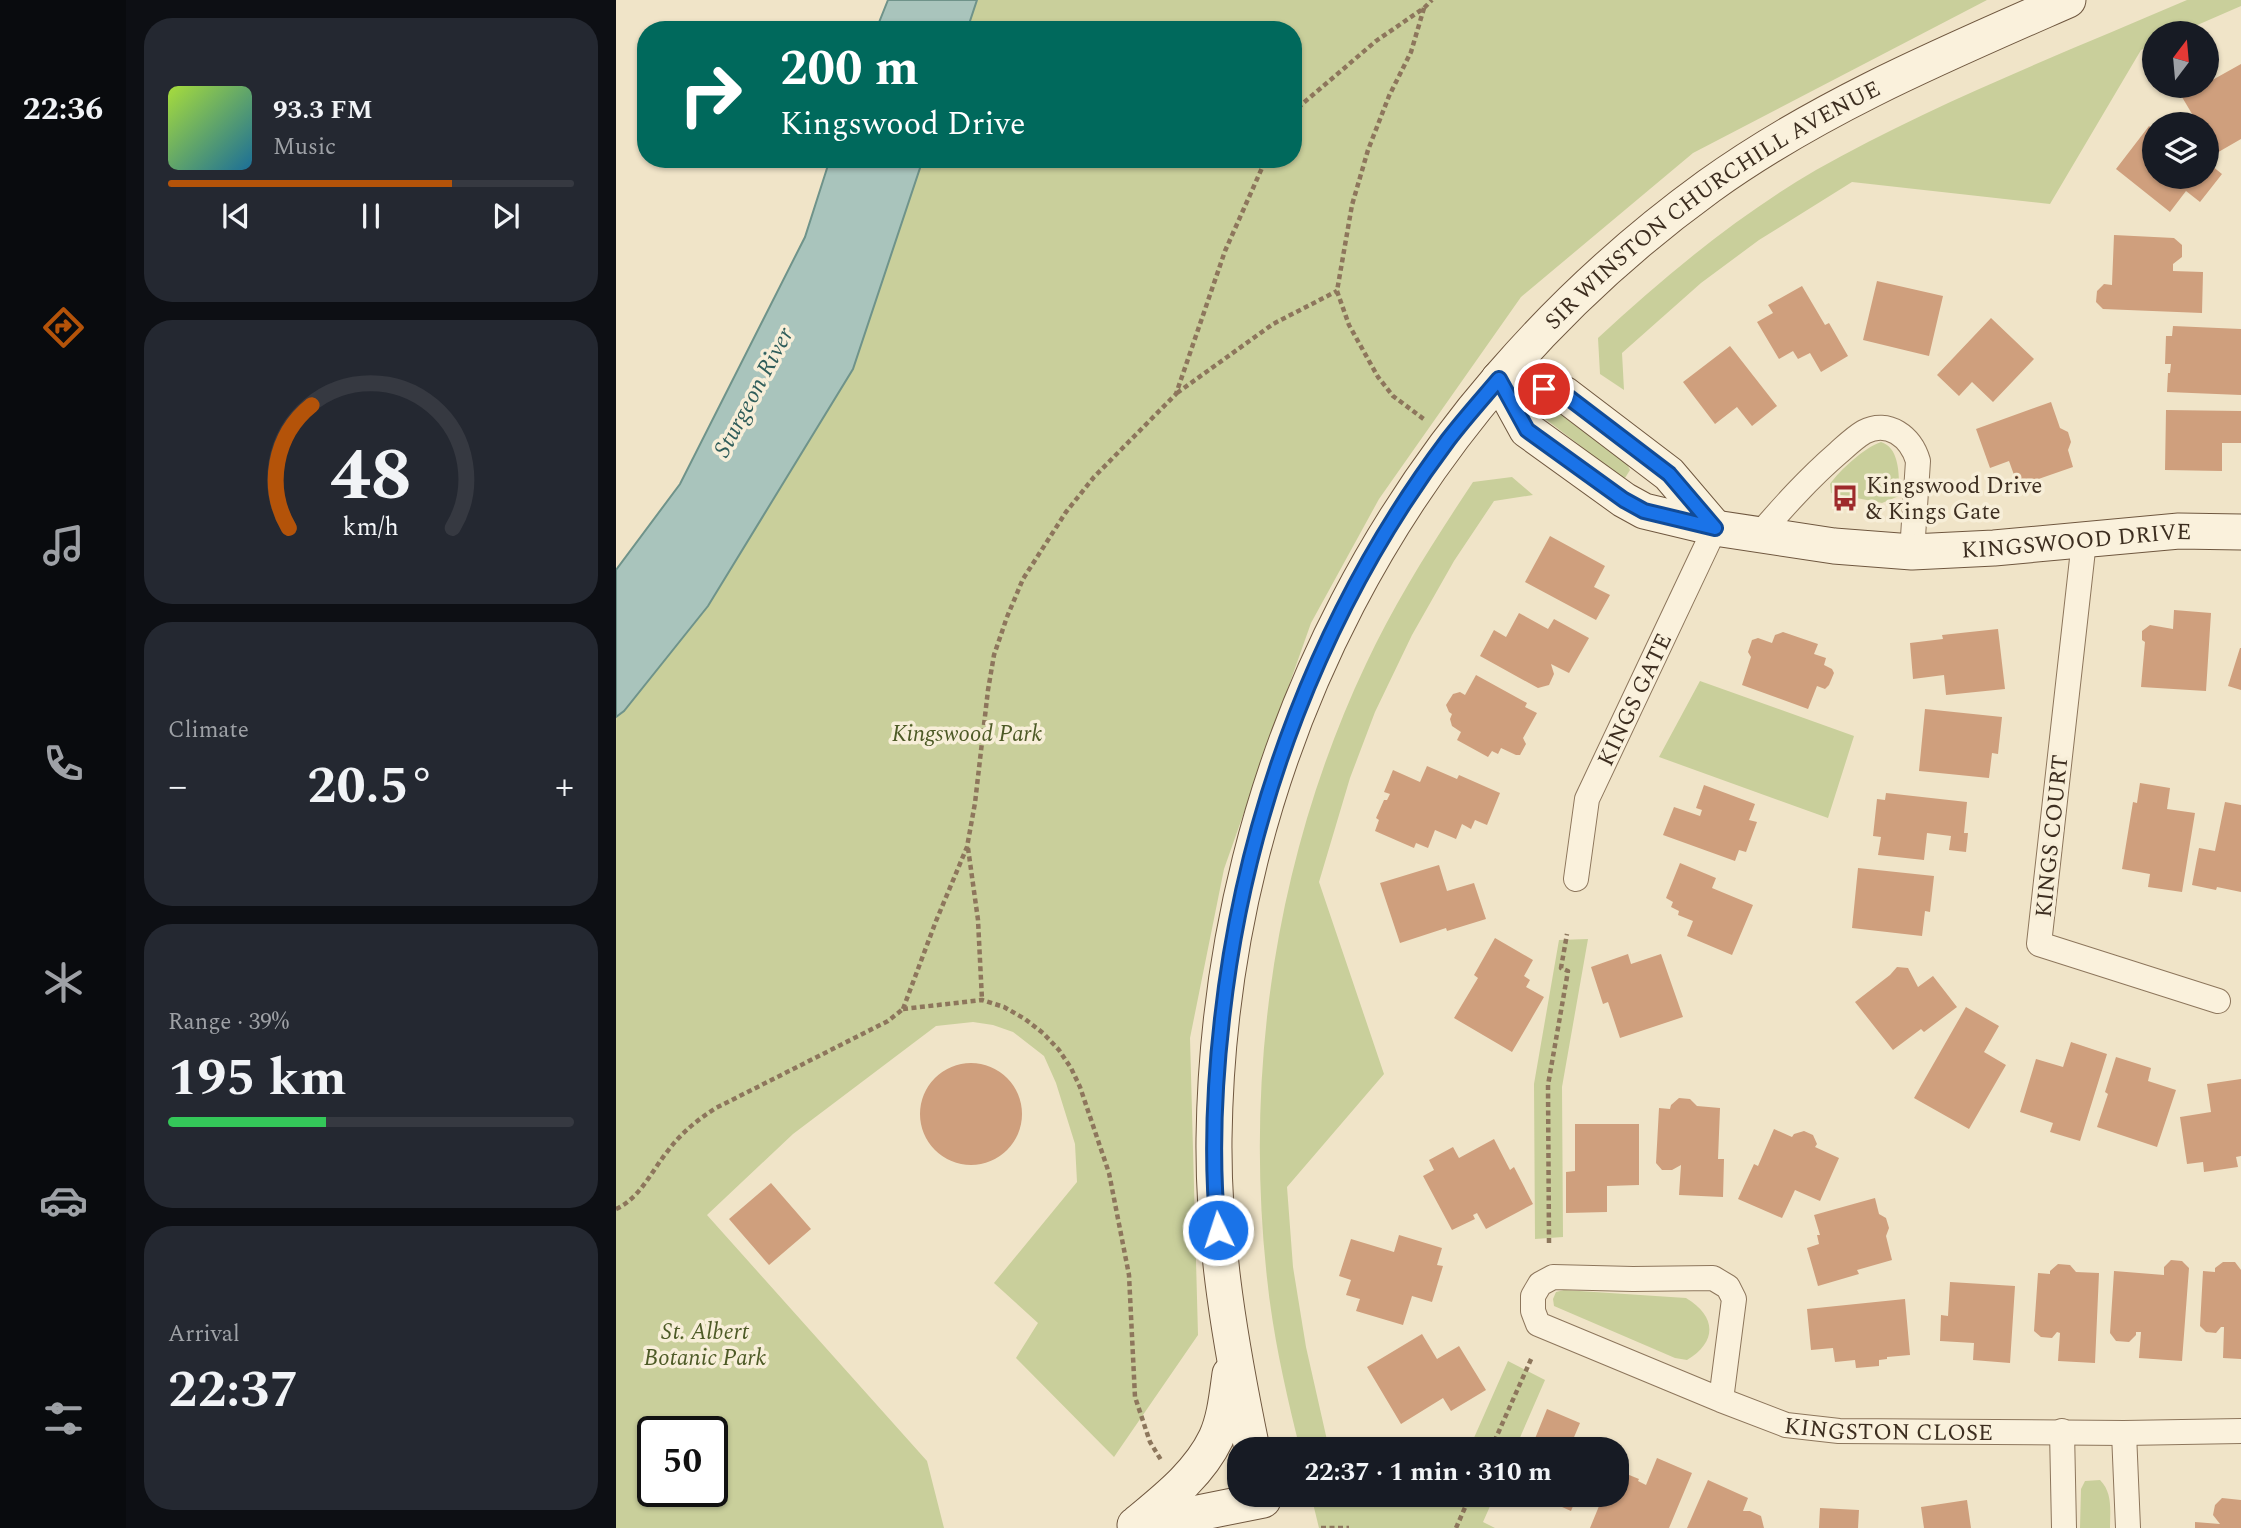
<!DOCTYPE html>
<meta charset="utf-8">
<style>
:root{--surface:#171b24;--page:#242831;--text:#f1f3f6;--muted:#9ea1a6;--line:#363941;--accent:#b45309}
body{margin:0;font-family:Spectral,serif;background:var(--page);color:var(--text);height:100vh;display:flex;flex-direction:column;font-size:26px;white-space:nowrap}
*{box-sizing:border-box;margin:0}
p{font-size:23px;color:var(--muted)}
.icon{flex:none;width:38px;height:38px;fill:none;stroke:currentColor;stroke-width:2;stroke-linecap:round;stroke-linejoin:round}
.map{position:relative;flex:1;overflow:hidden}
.details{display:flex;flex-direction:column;gap:18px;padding:18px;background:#0d0f14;width:490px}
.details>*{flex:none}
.top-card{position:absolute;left:21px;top:21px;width:665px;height:147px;border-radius:28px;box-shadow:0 2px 5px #0004;background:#00695c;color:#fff;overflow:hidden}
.needle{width:46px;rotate:16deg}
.buttons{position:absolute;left:1526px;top:21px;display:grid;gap:14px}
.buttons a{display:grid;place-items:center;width:77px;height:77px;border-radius:50%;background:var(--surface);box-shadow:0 2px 5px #0004;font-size:35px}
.speed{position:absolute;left:21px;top:1416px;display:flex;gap:14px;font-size:35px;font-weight:700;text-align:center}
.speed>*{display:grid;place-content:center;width:91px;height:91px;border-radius:50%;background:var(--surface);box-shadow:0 2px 5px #0004;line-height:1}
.speed .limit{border:4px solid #111;border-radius:10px;background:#fff;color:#111}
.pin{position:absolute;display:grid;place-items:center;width:60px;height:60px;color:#fff;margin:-30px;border:4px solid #fff;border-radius:50%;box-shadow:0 2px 7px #0007}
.me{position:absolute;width:77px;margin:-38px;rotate:356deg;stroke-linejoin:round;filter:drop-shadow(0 0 5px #0008)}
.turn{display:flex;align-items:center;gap:24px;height:147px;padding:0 28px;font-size:32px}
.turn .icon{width:91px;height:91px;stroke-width:2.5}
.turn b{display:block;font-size:49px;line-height:60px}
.big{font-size:52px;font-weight:700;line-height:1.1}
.details .card{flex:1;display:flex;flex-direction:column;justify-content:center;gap:10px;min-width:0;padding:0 24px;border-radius:28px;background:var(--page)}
.details .dial{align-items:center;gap:0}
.dial svg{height:182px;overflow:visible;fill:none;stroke:var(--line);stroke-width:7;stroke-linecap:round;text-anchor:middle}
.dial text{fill:var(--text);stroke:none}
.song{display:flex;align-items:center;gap:21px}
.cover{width:84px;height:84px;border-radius:10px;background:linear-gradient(135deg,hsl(80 70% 55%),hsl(200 70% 35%))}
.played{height:7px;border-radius:4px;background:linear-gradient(90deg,var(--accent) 70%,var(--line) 70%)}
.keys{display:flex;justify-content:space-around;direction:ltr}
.heat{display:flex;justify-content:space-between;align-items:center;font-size:38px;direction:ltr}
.charge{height:10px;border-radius:5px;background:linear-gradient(90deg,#34c759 39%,var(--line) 0)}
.trip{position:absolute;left:611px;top:1437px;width:402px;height:70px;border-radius:28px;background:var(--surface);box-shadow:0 2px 5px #0004;font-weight:700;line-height:70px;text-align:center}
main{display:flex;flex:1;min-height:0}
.dock{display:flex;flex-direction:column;width:126px;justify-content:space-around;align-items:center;background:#090b0e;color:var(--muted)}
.dock .icon{width:49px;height:49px}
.dock .on{color:var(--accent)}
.dock b{font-size:32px;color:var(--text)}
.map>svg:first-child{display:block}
</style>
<main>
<nav class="dock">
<b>22:36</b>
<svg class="icon on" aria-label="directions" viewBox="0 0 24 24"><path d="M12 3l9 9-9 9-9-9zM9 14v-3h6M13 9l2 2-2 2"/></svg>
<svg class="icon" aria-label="music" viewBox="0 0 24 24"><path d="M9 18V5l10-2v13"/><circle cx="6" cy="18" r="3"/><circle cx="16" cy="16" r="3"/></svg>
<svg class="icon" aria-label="phone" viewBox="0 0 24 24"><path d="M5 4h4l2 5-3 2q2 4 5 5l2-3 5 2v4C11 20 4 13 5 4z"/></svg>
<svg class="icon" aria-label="climate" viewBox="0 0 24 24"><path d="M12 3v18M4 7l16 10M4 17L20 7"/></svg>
<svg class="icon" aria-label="car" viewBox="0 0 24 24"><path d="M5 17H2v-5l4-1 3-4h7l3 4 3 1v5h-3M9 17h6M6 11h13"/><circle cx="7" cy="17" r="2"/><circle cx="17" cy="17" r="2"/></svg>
<svg class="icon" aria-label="filters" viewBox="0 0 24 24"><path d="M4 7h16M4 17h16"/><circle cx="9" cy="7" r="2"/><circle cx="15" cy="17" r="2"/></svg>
</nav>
<section class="details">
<div class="card">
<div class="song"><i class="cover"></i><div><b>93.3 FM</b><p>Music</p></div></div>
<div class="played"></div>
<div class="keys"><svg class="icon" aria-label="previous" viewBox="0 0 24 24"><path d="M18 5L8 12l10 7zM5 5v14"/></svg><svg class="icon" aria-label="pause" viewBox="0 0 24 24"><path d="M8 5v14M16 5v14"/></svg><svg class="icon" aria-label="next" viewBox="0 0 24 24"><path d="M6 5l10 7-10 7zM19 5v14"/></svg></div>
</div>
<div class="card dial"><svg viewBox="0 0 100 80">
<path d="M14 69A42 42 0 1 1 86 69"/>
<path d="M14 69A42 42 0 0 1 24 15" stroke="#b45309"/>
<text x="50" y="56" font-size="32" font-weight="700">48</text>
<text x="50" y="72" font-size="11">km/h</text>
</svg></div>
<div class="card"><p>Climate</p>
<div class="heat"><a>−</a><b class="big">20.5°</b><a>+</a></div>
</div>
<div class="card"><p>Range · 39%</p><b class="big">195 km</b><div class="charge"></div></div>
<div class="card"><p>Arrival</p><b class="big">22:37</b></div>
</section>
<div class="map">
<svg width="1625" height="1528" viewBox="0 0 1625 1528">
<rect width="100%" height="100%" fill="#f0e4c8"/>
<!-- green -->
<path fill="#c9cf9b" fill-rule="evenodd" d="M361,0H1371L1077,153L905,297L763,499L695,623L608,869L574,1038L582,1335L498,1457L400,1358L422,1323L378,1283L461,1182L459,1144L440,1083L428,1056L397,1032L377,1025L357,1022L320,1026L177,1134L91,1215L311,1461L328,1528H0V717L8,711L92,606L237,369L307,159H677V30H351ZM37,1432H96V1491H37Z
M1571,0H1625V6L1563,33H1538V44L1525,50L1434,204L1236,182L1143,240L1085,283L1006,353L1008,390L984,374L982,338C1050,275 1120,217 1200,170C1316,104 1448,53 1571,0Z
M929,403L1011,464L1014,470L1009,478L1001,474L919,411L917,405Z
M1265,442C1285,448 1283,479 1283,496L1266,503L1215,493L1214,484C1224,470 1249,447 1265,442Z
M896,477L917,495L878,501L838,561L796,635L759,712L734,778L703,882L768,1074L671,1187L677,1267L690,1347L713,1449H684C670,1393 657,1336 651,1278C628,1069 660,854 750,664C780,600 818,541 857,482Z
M1084,681L1238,736L1212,818L1043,757Z
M972,939L946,1087L947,1237L919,1239L918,1084L943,940Z
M948,1290L1070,1298C1100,1316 1102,1341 1071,1360L1059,1358L938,1306L937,1299L940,1292Z
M892,1361L929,1380L899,1449H853Z
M1484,1480C1497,1493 1494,1511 1494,1528H1464L1465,1489L1469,1481Z
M695,1495H805L828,1505L833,1495H879L867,1522L879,1528H703Z"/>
<!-- water -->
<path fill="#a9c4bc" stroke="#6f938a" stroke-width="2" d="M272,0H361L351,30H260Z
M214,159H307L237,369L92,606L8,711L0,717V570L64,484L189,237Z"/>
<!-- building -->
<path fill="#cf9f7d" d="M1625,64V139L1599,154L1591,140V124H1582L1566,97L1586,86H1591V83Z
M1533,126L1538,130V177H1591V162L1606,174L1584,202L1570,191L1554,212L1500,169Z
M1498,235L1558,238L1566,245V257L1557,264V271L1587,272L1586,313L1487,309L1480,302L1481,291L1488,284L1496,285Z
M1261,281L1327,296L1313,356L1247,340Z
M1186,286L1209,325L1213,323L1232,356L1205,372L1194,353L1182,359L1177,351L1163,359L1141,322L1157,313L1152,305Z
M1375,318L1418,359L1377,402L1356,382L1343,396L1321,375Z
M1557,326L1625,329V395L1551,392L1552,373H1554L1555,364H1549L1550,336H1556Z
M1114,346L1161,406L1136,426L1121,407L1099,424L1067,382Z
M1435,402L1444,428L1452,432L1455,442L1452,450L1457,467L1402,486L1393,461L1374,468L1360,429Z
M1550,410L1625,411V443H1606V471L1549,470Z
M934,536L989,566L978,587L994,595L980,620L909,582Z
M1558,610L1595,613L1590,691L1525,687L1529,642L1526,640V631L1534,625L1557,629Z
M903,613L932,629L938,619L973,638L953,673L935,664L938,674L933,685L922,688L864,656L878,630L890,637Z
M1382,629L1389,689L1330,695L1328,675L1297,679L1294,643L1327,639L1326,635Z
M1167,632L1202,644L1198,654L1210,658L1208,665L1216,669L1218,673L1213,685L1209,689L1201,686L1192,709L1126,685L1135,657L1132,652L1136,640L1142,638L1156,643L1159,635Z
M1624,648H1625V690L1612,686Z
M860,675L911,703L909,707L921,713L907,738L910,744L904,755H900L885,748L882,754L876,751L872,757L841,740L845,732L836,726L834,719L836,714L833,712L830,705L837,694L844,692L849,695Z
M1309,709L1386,717L1382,754L1376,753L1373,778L1303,771Z
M811,766L841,779L843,775L884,793L871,825L859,820L855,829L846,824L840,839L819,830L812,848L800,843L798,848L759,831L763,820L760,818L768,800H771L774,794L768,792L777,770L804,782Z
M1524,783L1554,788L1551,809L1579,813L1566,892L1532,887L1534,874L1506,869L1517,802L1521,803Z
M1088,785L1139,804L1133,820L1141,822L1130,852L1123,850L1119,861L1047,835L1058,807L1084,816L1086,810L1080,808Z
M1270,793L1351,802L1348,833H1352L1350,852L1333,850L1335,836L1311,833L1308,860L1262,855L1265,837L1257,836L1261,799L1269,800Z
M1609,802L1625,805V892L1601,887L1600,890L1576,885L1583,848L1599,851Z
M1064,863L1100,878L1096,888L1137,905L1116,955L1071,936L1077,921L1062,915L1063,911L1055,907L1057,902L1050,898Z
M823,865L831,891L858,883L870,919L831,931L830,928L784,943L764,883Z
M1242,868L1318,876L1314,912L1309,911L1306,936L1236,928Z
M879,938L917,960L908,976L914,980L910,987L928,997L896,1052L838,1018L862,978L858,975Z
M1012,954L1015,964L1045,954L1067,1017L1004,1038L992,1002L987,1004L975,967Z
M1281,967L1292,968L1302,987L1317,976L1341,1007L1308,1032L1305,1029L1277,1050L1239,1002L1274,975Z
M1350,1007L1383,1026L1368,1052L1390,1065L1353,1129L1298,1098Z
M1455,1042L1491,1054L1464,1141L1434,1132L1437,1123L1404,1112L1420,1059L1447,1067Z
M1500,1057L1535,1068L1532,1081L1560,1090L1541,1147L1481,1127L1492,1094L1489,1092Z
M304 1114a51 51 0 1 1 102 0a51 51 0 1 1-102 0Z
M1625,1079V1156L1620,1157L1622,1167L1588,1172L1587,1162L1571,1164L1564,1117L1595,1112L1591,1084Z
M1063,1098L1074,1099L1081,1106L1104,1108L1102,1159H1108L1107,1197L1063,1195L1065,1165L1056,1170H1046L1040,1163L1043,1108L1054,1109L1055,1105Z
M959,1124H1023V1185L991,1186V1212L950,1213V1172L959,1171Z
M1158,1129L1176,1137L1178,1134L1188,1131L1197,1135L1201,1144L1199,1147L1223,1158L1204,1201L1179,1190L1166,1218L1122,1199L1138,1164L1142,1166Z
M878,1139L894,1170L898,1167L917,1204L870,1229L861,1213L857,1215L859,1219L836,1230L807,1176L818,1170L813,1160L837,1147L843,1158Z
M155,1183L195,1229L153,1265L113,1219Z
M1259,1198L1263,1214L1270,1218L1273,1228L1270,1236L1276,1260L1241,1270L1243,1274L1202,1286L1191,1248L1203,1244L1201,1235H1204L1198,1215Z
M783,1235L826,1248L821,1265L827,1266L816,1302L796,1296L787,1325L740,1311L744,1299L730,1295L735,1280L723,1276L735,1239L778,1252Z
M1555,1260L1566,1261L1573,1268L1566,1361L1523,1358L1525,1332H1520V1335L1513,1342L1500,1341L1494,1333L1498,1271L1548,1275V1267Z
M1607,1262H1619L1625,1270V1359L1607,1358L1608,1327H1605L1600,1333L1590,1332L1584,1326L1587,1271L1599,1272V1268Z
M1442,1264L1454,1265L1460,1272L1483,1273L1479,1363L1442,1361L1444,1333L1441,1332L1436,1338L1425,1337L1418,1331L1422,1273L1434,1274V1271Z
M1334,1282L1399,1286L1394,1363L1357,1360L1358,1343L1324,1341L1325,1315L1332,1316Z
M1289,1299L1294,1355L1271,1357V1359L1263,1360V1366L1240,1368L1239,1360L1219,1362L1217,1348L1195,1350L1191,1309Z
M806,1334L821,1359L843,1346L870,1390L835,1411L827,1398L785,1424L751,1367Z
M931,1409L964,1423L953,1449H919V1447L916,1446Z
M1041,1458L1076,1473L1053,1528H974L988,1494H1001V1470L1023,1479L1022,1481L1030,1485Z
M1092,1480L1132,1498L1127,1511H1134L1145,1516L1148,1528H1071Z
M917,1494H962L955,1511Z
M1606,1498L1625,1500V1528H1579V1522L1604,1524L1597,1515L1599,1505Z
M1351,1500L1355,1528H1308L1305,1507Z
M1204,1508L1243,1510L1242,1528H1203Z"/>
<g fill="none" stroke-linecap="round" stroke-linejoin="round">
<!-- street casing -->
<g stroke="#8d765c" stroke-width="26">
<g id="street">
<path d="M1142,536C1168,506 1192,479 1222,453C1230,446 1238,438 1248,432C1272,419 1295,437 1302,461L1296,552"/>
<path d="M1468,541L1423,944L1602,1001"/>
<path id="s1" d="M960,879L971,799L1099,528"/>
<path id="s2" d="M1105,1400L922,1324L917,1311V1296L924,1284L937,1277L1017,1279L1097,1278L1112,1287L1118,1299L1105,1400L1170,1425L1223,1431L1508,1433L1625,1431"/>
<path d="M1446,1431L1448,1528"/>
<path d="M1508,1433L1512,1528"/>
</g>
</g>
<!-- secondary casing -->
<g stroke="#6f573f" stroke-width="37">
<g id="secondary">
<path id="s3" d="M883,379L911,430L1008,500L1028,511L1099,528L1218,546L1296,552L1378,548L1563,531L1625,532"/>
<path d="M883,379L948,394L1053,474L1099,528"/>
<path id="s4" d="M636,1449C615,1347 597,1244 598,1139C603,757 784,410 1093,186C1203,107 1329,54 1452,0"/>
<path d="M519,1525C549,1500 583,1474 600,1438C609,1418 611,1395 614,1374"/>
<path d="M523,1525L647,1500"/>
</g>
</g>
<!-- path -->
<path stroke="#8d765c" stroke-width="4.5" stroke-dasharray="5 3.5" stroke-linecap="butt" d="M808,8L795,52L773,96L752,150L736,205L721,291L733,325L762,377L777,396L809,420
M677,115L685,105L760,41L808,8L816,0
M561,393L657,324L721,291
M352,848L362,920L366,1000
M287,1009L320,921L351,847L359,803L372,690L378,655L391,617L407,579L450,512L478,477L560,394L609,251L650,159
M287,1009L366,1000L388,1007L409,1019L427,1033L443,1050L455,1068L464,1087L493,1173L513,1275L519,1397L534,1442L545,1460
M0,1209C24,1198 35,1172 51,1152C65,1133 81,1120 100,1108L272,1021L287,1009
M933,1243L932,1085L952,971L945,968L951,934
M875,1449L916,1357
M705,1528H733
M840,1528L855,1494"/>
<!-- street -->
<use href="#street" stroke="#faf1dc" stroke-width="24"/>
<!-- secondary -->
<use href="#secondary" stroke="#faf1dc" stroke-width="35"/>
</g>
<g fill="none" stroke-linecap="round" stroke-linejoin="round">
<!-- route casing -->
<g stroke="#114b97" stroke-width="18">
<path id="route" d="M602,1230C595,1160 598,1089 606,1019C629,811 706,608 832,440C848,419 866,399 883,379L911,430L1008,500L1028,511L1099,528L1053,474L948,394L928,389"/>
</g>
<!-- route -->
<use href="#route" stroke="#1a73e8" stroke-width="12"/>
</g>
<!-- icons -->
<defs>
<g id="bus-bare" transform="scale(2.1)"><path d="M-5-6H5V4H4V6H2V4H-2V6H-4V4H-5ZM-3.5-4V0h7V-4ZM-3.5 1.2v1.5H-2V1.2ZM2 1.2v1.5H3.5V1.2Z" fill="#9e2a2b" stroke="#f7eed8" stroke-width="2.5" paint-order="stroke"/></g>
</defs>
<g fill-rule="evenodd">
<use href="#bus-bare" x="1229" y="498"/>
</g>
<g text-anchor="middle" stroke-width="7" stroke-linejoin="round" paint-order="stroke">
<!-- street labels -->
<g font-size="23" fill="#3d2e20" stroke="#f7eed8">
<text dy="8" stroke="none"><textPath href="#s4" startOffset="1419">SIR WINSTON CHURCHILL AVENUE</textPath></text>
<text dy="8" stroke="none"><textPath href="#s3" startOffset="637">KINGSWOOD DRIVE</textPath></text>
<text dy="8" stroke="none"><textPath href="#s1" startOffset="191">KINGS GATE</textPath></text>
<text transform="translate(1435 836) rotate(-84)" y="8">KINGS COURT</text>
<text dy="8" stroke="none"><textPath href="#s2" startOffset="721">KINGSTON CLOSE</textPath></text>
</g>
<!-- poi labels -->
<g font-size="23" fill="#3d2e20" stroke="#f7eed8" text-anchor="start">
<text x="1250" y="493">Kingswood Drive<tspan x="1250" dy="26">&amp; Kings Gate</tspan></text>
</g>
<!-- park labels -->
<g font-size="23" font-style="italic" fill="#4d5a26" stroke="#f7eed8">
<text x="351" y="741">Kingswood Park</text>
<text x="89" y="1339">St. Albert<tspan x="89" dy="26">Botanic Park</tspan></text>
</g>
<!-- water labels -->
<g font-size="24" font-style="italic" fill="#2f5d5a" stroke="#f7eed8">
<text transform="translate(137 392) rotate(-62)" y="8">Sturgeon River</text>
</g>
</g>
</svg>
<div class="buttons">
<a><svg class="needle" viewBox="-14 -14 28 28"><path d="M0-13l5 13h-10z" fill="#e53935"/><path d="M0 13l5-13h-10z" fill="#9ea1a6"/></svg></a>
<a><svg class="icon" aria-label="layers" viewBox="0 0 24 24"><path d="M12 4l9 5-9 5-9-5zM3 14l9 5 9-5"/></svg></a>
</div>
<div class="speed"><div class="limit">50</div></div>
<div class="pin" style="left:928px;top:389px;background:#d93025"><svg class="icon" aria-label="arrive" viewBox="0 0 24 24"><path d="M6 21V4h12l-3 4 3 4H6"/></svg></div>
<svg class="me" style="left:602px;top:1230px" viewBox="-20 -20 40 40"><circle r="17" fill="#1a73e8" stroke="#fff" stroke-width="3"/><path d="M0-11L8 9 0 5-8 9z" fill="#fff"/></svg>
<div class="trip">22:37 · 1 min · 310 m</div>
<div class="top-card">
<div class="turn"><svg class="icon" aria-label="right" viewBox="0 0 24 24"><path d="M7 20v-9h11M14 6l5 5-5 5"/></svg><div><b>200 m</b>Kingswood Drive</div></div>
</div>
</div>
</main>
